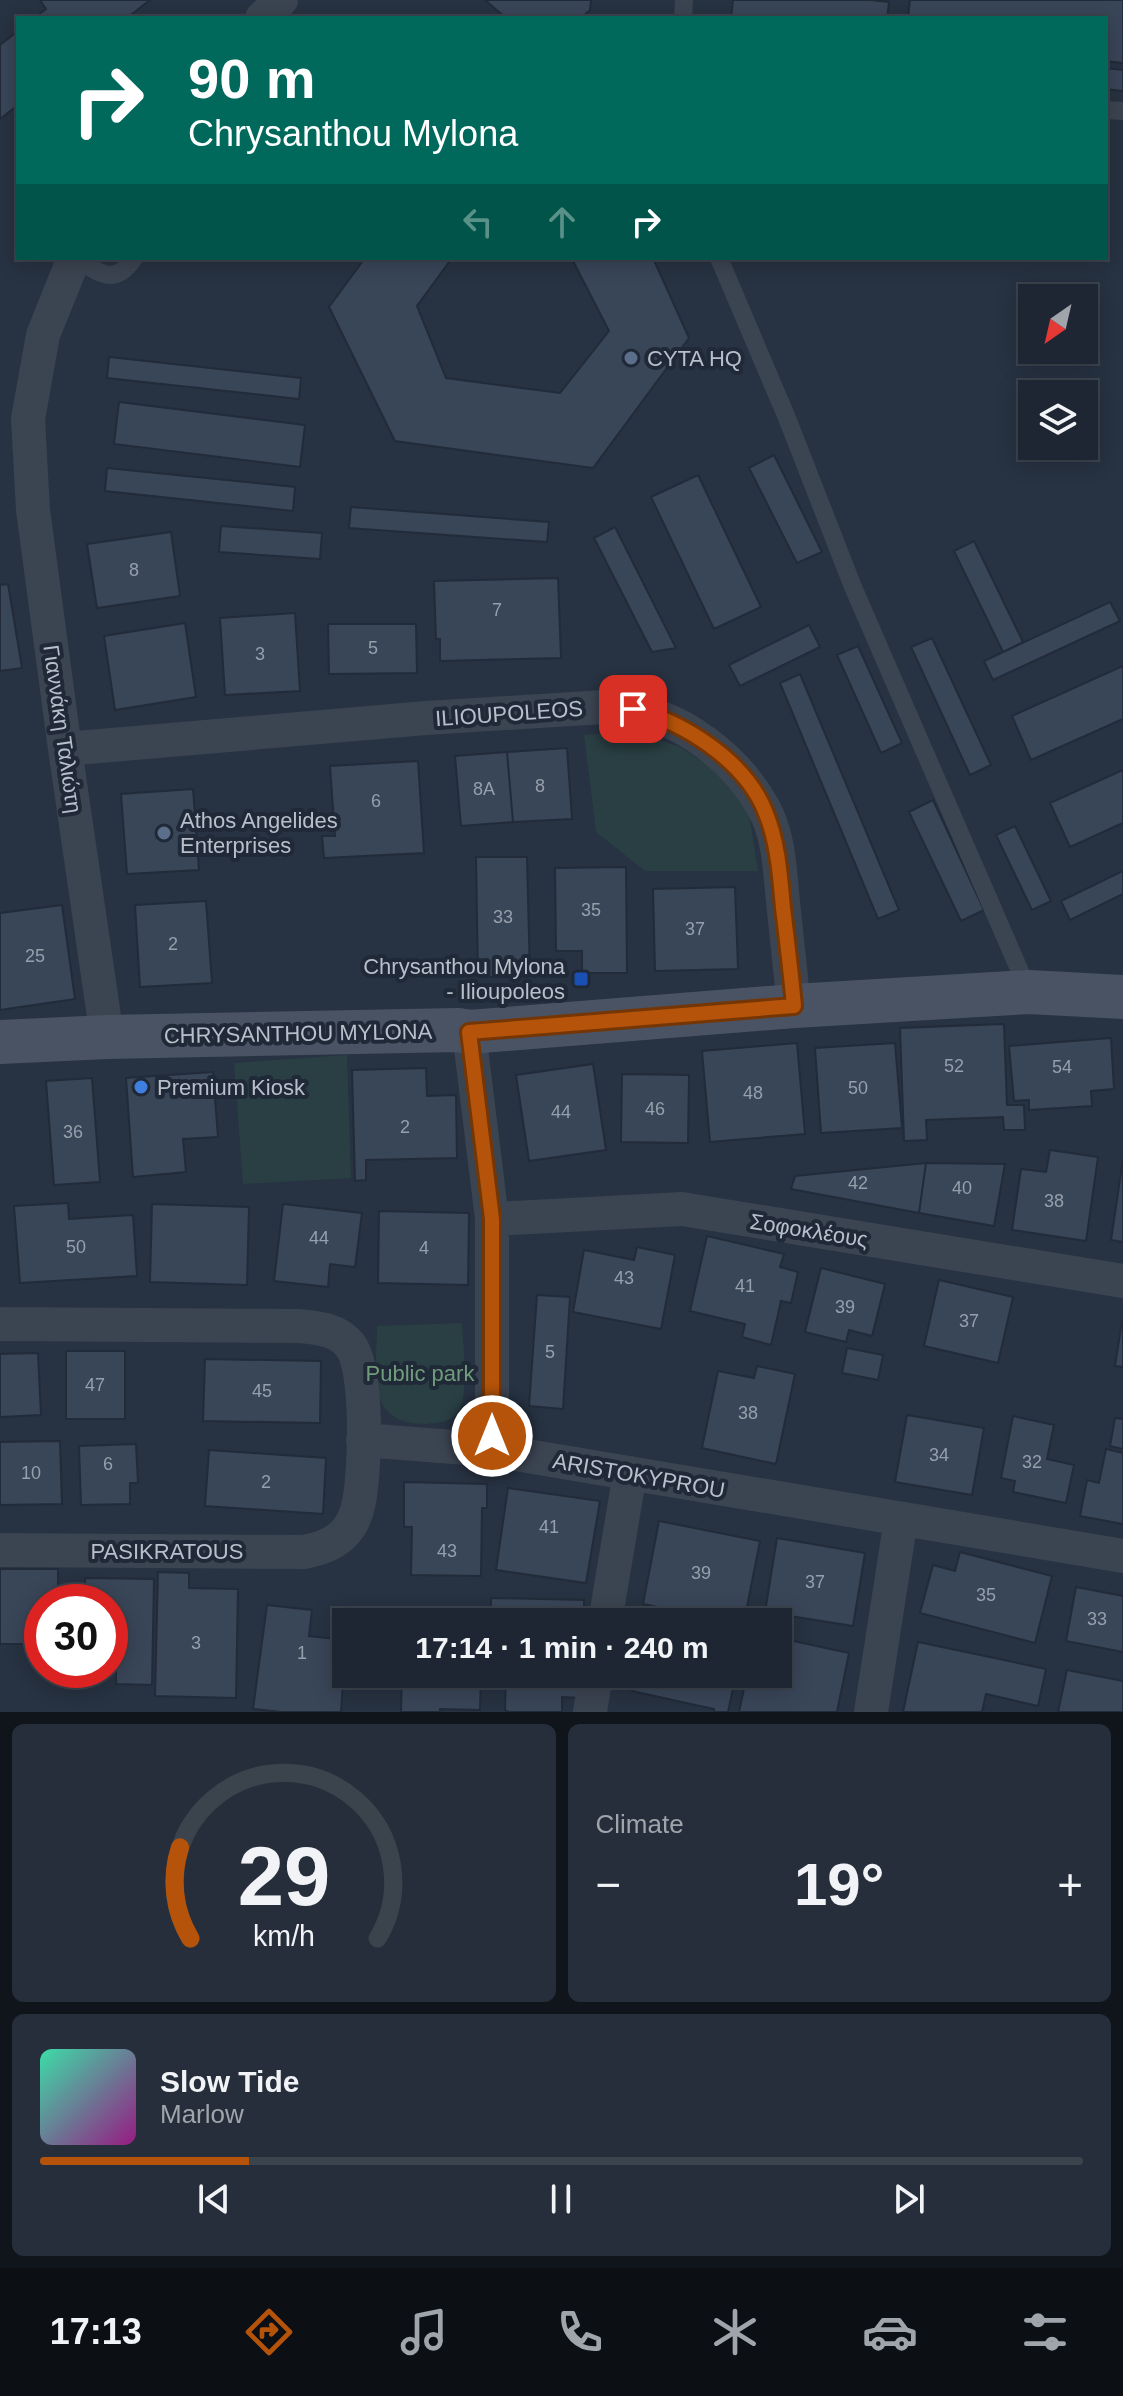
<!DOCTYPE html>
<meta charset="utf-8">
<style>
:root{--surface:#1d2632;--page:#252e3a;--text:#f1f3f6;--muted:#a0a5ac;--line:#3b434d;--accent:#b45309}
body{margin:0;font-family:Arial,sans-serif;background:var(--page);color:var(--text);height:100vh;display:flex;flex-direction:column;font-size:30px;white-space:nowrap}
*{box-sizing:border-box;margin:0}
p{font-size:26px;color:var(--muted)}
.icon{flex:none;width:44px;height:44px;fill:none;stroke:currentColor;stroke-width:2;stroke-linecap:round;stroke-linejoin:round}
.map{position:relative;height:1712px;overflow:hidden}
.sheet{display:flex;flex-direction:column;gap:12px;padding:12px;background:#10151c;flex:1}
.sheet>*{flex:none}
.guide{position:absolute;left:16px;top:16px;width:1092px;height:244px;border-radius:0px;box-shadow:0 4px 20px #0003,0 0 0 2px var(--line);background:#00695c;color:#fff;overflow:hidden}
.needle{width:52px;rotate:214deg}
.controls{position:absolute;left:1018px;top:284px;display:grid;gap:16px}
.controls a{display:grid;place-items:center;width:80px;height:80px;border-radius:0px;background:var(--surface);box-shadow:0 4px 20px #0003,0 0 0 2px var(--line);font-size:40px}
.speed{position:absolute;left:24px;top:1584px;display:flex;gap:16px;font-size:40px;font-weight:700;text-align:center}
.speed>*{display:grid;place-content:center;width:104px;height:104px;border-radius:50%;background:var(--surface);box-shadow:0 4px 20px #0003,0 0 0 2px var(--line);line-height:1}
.speed .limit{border:12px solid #d22;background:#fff;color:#111}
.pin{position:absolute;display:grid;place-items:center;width:68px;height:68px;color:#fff;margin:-34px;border-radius:16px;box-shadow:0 4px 12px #0006}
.me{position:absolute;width:88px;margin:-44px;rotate:0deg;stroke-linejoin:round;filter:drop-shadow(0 0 6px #0008)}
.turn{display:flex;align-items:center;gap:28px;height:168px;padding:0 40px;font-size:36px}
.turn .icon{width:104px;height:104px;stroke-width:2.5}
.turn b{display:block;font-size:56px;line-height:68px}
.lanes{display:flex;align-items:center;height:76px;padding:0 40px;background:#0003;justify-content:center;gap:40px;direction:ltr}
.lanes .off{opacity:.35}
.big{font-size:60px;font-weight:600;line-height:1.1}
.sheet .widget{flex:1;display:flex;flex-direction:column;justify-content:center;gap:12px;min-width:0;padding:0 28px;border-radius:12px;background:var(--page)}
.sheet .dial{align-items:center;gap:0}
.dial svg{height:208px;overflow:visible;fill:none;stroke:var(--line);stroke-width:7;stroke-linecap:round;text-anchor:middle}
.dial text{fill:var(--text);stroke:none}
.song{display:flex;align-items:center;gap:24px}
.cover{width:96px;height:96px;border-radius:12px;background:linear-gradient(135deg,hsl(160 70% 55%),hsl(310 70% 35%))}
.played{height:8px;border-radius:4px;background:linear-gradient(90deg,var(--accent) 20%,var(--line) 20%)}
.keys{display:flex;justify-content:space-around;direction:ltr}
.heat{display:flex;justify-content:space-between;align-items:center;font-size:44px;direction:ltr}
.sheet .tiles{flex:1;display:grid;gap:12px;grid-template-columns:1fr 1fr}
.widget:last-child{grid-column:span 2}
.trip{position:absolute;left:332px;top:1608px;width:460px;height:80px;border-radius:0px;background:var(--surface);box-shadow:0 4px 20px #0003,0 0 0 2px var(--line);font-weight:600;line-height:80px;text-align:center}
.menu{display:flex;height:128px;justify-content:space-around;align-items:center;background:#0c0f14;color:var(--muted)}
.menu .icon{width:56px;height:56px}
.menu .active{color:var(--accent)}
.menu b{font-size:36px;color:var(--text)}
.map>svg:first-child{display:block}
</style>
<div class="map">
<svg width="1123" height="1712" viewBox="0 0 1123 1712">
<rect width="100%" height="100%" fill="#273242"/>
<!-- green -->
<path fill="#293f43" d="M632,731L680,747L724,776L749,813L758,871H645L596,832L584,735Z
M347,1055L351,1178L243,1184L234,1063Z
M462,1323C463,1344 469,1393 459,1410C452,1422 439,1423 426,1424C363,1424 377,1372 377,1326Z"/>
<!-- building -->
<path fill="#394658" stroke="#222b39" stroke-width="2" d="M40,0H150L127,18H34L46,9Z
M485,0H591L590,10L581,18H506Z
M733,0H870L889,2L887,18H731Z
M910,0H1123V63L1106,61V18H908Z
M18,31V105L0,119V45Z
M1106,68L1123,70V91L1106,89Z
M365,258H452L417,306L446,378L560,393L609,331L573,261L548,258H653L689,338L593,468L395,441L329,307Z
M109,357L301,378L299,399L107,378Z
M119,402L305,425L300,467L114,444Z
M774,455L822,552L797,563L749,468Z
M107,468L295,487L293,511L105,491Z
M698,475L761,607L714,629L651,497Z
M351,507L549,522L547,542L349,528Z
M221,526L322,533L320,559L219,552Z
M615,527L676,648L652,652L594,538Z
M171,532L180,596L97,608L87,544Z
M974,541L1023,642L1003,652L954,551Z
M558,578L561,658L440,661V639H436L434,581Z
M8,584L22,668L0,671V585Z
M1110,602L1120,621L993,680L984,661Z
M295,613L300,691L225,695L220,618Z
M185,623L196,697L115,710L104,636Z
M328,624H416L417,673L329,674Z
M809,625L820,647L740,686L729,665Z
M932,638L991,765L970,775L911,647Z
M858,646L902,743L881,753L837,655Z
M1123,666V719L1031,760L1012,716Z
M800,674L899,910L878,919L780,683Z
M567,748L572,819L513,822L507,752Z
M507,752L513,822L461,826L455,756Z
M418,761L424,853L324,858L322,836H335L330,766Z
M1123,770V823L1070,847L1050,803Z
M193,789L199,870L127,874L121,794Z
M933,800L984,910L961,921L909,812Z
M1015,826L1051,901L1032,910L996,835Z
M476,857H527L530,976L478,977Z
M626,867L627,973H582V951H556L555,868Z
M1123,871V894L1070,920L1061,901Z
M735,887L738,969L655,971L653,889Z
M206,901L212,983L140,987L135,905Z
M62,905L75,999L0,1010V913Z
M1004,1024L1007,1105H1024L1025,1130H1004L1003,1117L926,1120L927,1140L904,1141L900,1028Z
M1111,1038L1114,1089L1091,1091L1092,1106L1029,1110V1100L1014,1101L1009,1046Z
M797,1043L805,1134L710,1142L702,1051Z
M895,1043L902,1128L821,1133L815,1048Z
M593,1064L606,1150L529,1161L516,1075Z
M426,1068L427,1096L456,1095L457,1158L366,1160V1180L355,1181L352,1070Z
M213,1072L218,1137L183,1139L186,1172L133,1177L126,1078Z
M622,1074L689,1075L688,1143L621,1142Z
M92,1078L100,1182L54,1185L46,1081Z
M1050,1150L1098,1157L1086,1241L1012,1230L1021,1169L1046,1172Z
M1123,1159V1242L1111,1240Z
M926,1163L1005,1164L994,1226L919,1213Z
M926,1163L919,1213L791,1189L795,1176Z
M68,1203L69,1219L133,1215L137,1276L20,1283L14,1206Z
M152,1204L249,1207L247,1285L150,1282Z
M283,1204L362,1213L355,1267L330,1264L328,1287L274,1281Z
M379,1211L469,1213L468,1285L378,1283Z
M707,1236L784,1254L780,1267L798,1272L791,1303L781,1301L771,1345L742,1337L745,1324L690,1311Z
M637,1247L675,1255L661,1329L573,1312L584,1250L634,1260Z
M821,1268L885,1284L872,1336L849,1330L846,1342L805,1332Z
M939,1280L1013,1297L998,1363L924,1346Z
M537,1295L570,1297L563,1409L529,1406Z
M1122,1321L1123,1322V1367L1115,1366Z
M847,1348L883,1355L878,1380L842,1373Z
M66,1351H125V1419H66Z
M38,1353L41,1415L0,1417V1354Z
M205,1359L321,1361L320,1423L203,1421Z
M757,1366L795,1374L776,1464L702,1448L718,1371L754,1378Z
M907,1415L984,1428L972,1495L895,1482Z
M1013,1416L1054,1425L1047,1459L1074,1465L1066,1503L1013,1492L1015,1481L1001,1478Z
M1115,1418L1123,1419V1449L1110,1446Z
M60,1441L62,1504L0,1505V1442Z
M136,1444L138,1483H130V1504L81,1505L79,1446Z
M1106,1449L1123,1453V1524L1080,1516L1087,1480L1099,1483Z
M209,1450L326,1458L323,1514L205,1506Z
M404,1482L487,1484V1508H482L481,1576L411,1575L412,1527H404Z
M508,1488L600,1501L586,1583L496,1570Z
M659,1521L760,1541L744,1622H731L643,1604Z
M777,1538L865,1553L853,1626L765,1612Z
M960,1552L1052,1576L1035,1643L920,1613L933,1565L955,1571Z
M0,1569H58V1602H42V1644H0Z
M158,1572L189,1573V1588L238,1589L236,1698L155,1696Z
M85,1578L154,1579L152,1685L116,1684V1641L110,1640V1602H85Z
M1076,1587L1123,1596V1652L1066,1641Z
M491,1598L584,1600V1622H491Z
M267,1605L312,1610L309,1636L346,1640L341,1712H281L253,1709Z
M784,1639L849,1653L837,1712H739L747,1675L775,1681Z
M918,1642L1046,1669L1038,1706L986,1694L982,1712H903Z
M1067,1670L1123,1681V1712H1058Z
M402,1674H481L480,1710L440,1709V1712H401Z
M506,1674H583L582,1698L562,1697V1712H509L505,1710Z
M636,1674H736L728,1712H714V1709L632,1691Z"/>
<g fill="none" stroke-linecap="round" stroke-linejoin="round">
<!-- lane -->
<path stroke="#3b4451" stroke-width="18" d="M683,18L684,0
M1106,110L1123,111
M74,258C99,272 114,288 134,258
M719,258L787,418L853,587L1029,992"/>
<!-- street -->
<path stroke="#3b4451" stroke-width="34" d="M262,18L281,0
M74,258L43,335L28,419L33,510L65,749L107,1037
M65,749L426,718L604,707C644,709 674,719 706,743C729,760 749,782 763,807C779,834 780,871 783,902C787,937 790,971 794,1006
M469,1032L492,1219V1450
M492,1219L682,1209L1123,1281
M0,1324L299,1326C318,1328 337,1329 350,1345C369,1369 365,1471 359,1502C357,1512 353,1523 347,1530C336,1544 320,1549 304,1552L0,1550
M363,1440L492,1450L1123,1556
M605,1622L630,1473
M590,1712L596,1674
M871,1712L901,1519"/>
<!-- secondary -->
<path stroke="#4a5364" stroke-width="44" d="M0,1042L107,1037L458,1030L469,1032L794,1006L1029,992L1123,997"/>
</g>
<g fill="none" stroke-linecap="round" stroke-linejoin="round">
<!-- route casing -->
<g stroke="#753606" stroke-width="20">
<path id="route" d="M492,1436V1219L469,1032L794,1006C791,973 787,941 783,908C780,875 778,842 765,811C745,761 684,722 633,709"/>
</g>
<!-- route -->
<use href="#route" stroke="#b45309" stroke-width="14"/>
</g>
<!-- markers -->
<g fill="#5c6f8a" stroke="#202937" stroke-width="3">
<circle cx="631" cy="358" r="8"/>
<circle cx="164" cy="833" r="8"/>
</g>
<rect fill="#1a4fb4" stroke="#202937" stroke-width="3" x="573" y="971" width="16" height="16" rx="4"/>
<circle fill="#3f7fe0" stroke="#202937" stroke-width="3" cx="141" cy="1087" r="8"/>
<g text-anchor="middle" stroke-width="8" stroke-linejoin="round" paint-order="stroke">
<!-- number labels -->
<g font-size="18" fill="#969fac">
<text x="134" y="576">8</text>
<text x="497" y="616">7</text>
<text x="373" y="654">5</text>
<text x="260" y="660">3</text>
<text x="540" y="792">8</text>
<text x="484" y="795">8A</text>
<text x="376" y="807">6</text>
<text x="591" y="916">35</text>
<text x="503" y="923">33</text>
<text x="695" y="935">37</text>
<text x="173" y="950">2</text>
<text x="35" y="962">25</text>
<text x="954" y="1072">52</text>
<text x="1062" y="1073">54</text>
<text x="858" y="1094">50</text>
<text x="753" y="1099">48</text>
<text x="655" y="1115">46</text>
<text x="561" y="1118">44</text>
<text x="405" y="1133">2</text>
<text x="73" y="1138">36</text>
<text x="858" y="1189">42</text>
<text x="962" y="1194">40</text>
<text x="1054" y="1207">38</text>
<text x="319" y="1244">44</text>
<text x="76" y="1253">50</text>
<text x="424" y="1254">4</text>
<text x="624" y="1284">43</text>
<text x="745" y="1292">41</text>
<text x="845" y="1313">39</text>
<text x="969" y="1327">37</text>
<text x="550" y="1358">5</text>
<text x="95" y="1391">47</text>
<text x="262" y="1397">45</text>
<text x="748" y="1419">38</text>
<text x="939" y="1461">34</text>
<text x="1032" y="1468">32</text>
<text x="108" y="1470">6</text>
<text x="31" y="1479">10</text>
<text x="266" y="1488">2</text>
<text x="549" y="1533">41</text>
<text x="447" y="1557">43</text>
<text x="701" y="1579">39</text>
<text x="815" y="1588">37</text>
<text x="986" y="1601">35</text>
<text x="1097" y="1625">33</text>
<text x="196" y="1649">3</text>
<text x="302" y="1659">1</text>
</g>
<!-- poi labels -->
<g font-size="22" fill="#b8bfcb" stroke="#202937" text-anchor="start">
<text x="647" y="366">CYTA HQ</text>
<text x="180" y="828">Athos Angelides<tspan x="180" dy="25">Enterprises</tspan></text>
<text x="565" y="974" text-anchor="end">Chrysanthou Mylona<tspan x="565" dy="25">- Ilioupoleos</tspan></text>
<text x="157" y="1095">Premium Kiosk</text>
</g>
<!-- street labels -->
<g font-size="22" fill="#b8bfcb" stroke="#202937">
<text transform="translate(509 713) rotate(-4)" y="8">ILIOUPOLEOS</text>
<text transform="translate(63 729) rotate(82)" y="8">Γιαννάκη Ταλιώτη</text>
<text transform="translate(298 1033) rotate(-1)" y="8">CHRYSANTHOU MYLONA</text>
<text transform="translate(809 1230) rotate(9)" y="8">Σοφοκλέους</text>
<text transform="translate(639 1475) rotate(10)" y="8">ARISTOKYPROU</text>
<text x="167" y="1559">PASIKRATOUS</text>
</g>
<!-- park labels -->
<g font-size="22" fill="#709c7b" stroke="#202937">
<text x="420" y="1381">Public park</text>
</g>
</g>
</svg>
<div class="controls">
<a><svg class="needle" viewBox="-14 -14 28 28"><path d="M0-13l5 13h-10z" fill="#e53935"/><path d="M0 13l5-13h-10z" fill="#a0a5ac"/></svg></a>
<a><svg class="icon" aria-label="layers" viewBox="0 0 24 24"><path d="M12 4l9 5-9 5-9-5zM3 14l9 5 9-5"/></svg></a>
</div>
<div class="speed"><div class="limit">30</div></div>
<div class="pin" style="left:633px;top:709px;background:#d93025"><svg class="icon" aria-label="arrive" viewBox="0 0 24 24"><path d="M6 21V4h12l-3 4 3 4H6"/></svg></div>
<svg class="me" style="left:492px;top:1436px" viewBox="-20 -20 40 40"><circle r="17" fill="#b45309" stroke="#fff" stroke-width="3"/><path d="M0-11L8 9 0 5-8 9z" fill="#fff"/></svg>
<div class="trip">17:14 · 1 min · 240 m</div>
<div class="guide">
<div class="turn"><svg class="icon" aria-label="right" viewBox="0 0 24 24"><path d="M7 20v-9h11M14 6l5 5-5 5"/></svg><div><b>90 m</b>Chrysanthou Mylona</div></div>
<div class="lanes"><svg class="icon off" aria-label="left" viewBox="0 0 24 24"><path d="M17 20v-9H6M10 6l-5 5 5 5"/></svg><svg class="icon off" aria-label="ahead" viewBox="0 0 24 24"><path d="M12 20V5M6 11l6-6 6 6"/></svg><svg class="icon" aria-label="right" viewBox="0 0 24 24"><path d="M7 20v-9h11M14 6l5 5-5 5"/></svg></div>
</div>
</div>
<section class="sheet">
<div class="tiles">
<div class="widget dial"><svg viewBox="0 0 100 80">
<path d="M14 69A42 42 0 1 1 86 69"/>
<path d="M14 69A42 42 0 0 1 10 34" stroke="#b45309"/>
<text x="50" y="56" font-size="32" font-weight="700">29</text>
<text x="50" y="72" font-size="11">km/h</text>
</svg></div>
<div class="widget"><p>Climate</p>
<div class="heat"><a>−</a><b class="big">19°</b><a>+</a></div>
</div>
<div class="widget">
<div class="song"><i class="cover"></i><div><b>Slow Tide</b><p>Marlow</p></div></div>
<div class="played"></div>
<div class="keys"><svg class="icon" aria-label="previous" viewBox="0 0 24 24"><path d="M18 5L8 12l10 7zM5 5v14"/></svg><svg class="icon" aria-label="pause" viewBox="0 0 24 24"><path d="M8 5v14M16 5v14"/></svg><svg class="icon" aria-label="next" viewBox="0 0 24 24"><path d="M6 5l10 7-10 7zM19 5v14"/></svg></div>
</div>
</div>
</section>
<nav class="menu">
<b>17:13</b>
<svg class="icon active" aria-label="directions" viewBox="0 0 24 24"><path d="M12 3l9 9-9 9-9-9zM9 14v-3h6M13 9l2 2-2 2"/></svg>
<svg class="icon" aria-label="music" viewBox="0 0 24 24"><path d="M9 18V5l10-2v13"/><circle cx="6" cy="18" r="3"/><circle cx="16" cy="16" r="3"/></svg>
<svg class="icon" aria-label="phone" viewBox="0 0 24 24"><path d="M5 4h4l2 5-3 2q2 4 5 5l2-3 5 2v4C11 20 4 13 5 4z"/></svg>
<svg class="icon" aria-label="climate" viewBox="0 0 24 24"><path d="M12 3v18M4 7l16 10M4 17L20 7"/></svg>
<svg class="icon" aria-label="car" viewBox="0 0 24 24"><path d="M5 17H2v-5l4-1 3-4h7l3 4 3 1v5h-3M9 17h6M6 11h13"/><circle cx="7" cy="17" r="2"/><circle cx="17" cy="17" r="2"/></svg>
<svg class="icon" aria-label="filters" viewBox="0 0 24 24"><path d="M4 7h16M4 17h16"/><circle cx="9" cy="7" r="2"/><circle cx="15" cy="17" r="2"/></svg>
</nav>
